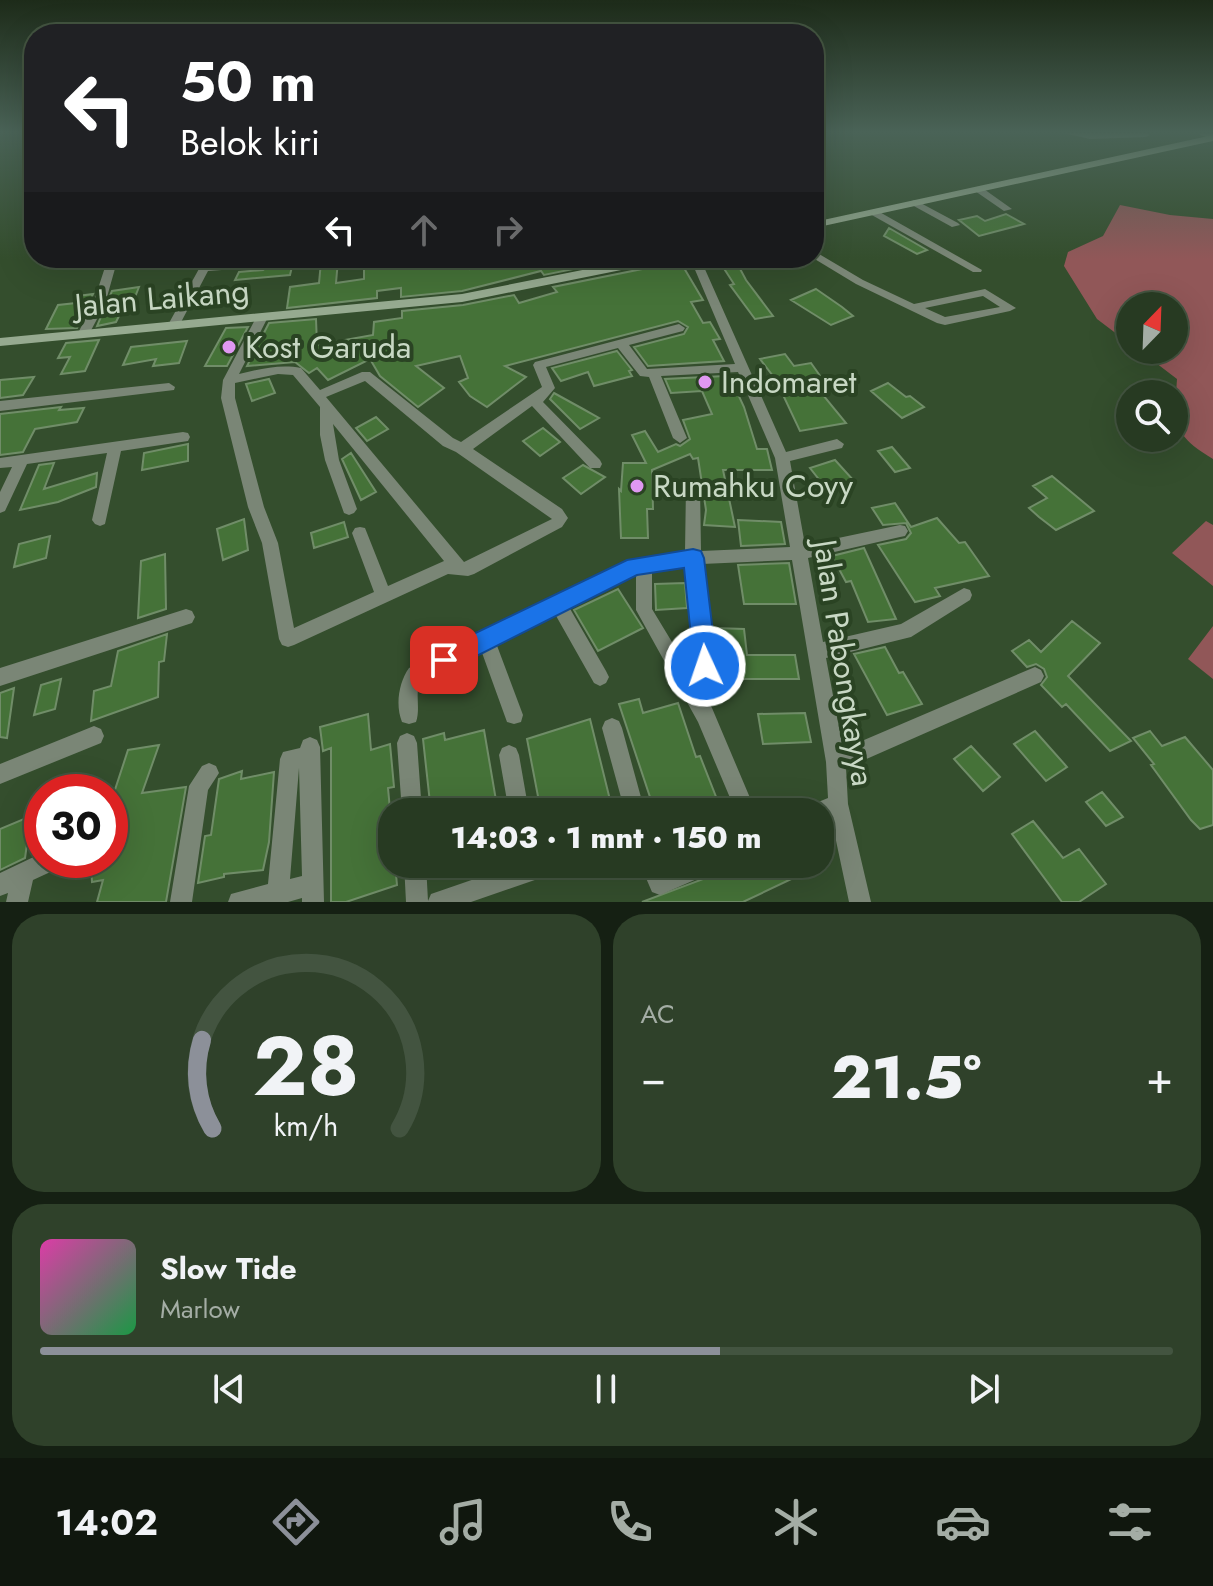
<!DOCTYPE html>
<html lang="id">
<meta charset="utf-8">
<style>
:root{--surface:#273a22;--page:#2f412a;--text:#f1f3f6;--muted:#a4ada5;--line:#435440;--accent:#8c9099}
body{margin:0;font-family:Jost,sans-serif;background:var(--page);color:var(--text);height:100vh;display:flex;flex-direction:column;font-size:30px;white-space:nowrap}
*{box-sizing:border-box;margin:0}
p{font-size:26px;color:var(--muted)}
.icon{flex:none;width:44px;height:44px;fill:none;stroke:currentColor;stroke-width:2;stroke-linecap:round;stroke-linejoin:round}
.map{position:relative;height:902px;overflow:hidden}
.panel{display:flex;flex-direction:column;gap:12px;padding:12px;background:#152013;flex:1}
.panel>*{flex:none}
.hud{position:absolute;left:24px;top:24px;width:800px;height:244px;border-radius:32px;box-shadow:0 8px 32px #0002,0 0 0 2px var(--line);background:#202124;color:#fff;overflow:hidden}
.needle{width:52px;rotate:23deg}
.tools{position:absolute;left:1116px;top:292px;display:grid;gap:16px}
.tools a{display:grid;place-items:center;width:72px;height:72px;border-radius:50%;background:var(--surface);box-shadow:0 8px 32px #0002,0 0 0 2px var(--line);font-size:40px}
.speed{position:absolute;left:24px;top:774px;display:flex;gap:16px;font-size:40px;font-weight:700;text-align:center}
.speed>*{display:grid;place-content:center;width:104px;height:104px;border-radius:50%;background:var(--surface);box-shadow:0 8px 32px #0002,0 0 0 2px var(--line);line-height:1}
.speed .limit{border:12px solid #d22;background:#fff;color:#111}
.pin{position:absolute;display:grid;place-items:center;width:68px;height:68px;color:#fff;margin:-34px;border-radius:16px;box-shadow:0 4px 12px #0006}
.me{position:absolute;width:88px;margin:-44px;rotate:357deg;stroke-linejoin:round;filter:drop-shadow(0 0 6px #0008)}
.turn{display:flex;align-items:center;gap:28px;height:168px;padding:0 24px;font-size:36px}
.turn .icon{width:104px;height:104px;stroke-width:2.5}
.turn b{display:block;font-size:56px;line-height:68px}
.lanes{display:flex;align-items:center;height:76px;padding:0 24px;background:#0003;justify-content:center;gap:40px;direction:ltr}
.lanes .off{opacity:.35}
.big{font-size:60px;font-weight:800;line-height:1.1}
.panel .card{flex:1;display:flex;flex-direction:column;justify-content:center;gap:12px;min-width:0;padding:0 28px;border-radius:32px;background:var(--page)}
.panel .dial{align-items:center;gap:0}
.dial svg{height:208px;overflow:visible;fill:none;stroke:var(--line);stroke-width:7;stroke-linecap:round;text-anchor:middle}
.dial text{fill:var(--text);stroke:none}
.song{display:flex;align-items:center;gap:24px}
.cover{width:96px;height:96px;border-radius:12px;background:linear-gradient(135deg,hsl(320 70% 55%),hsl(140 70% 35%))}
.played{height:8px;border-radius:4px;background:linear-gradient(90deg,var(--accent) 60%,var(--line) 60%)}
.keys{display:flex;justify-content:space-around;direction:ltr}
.heat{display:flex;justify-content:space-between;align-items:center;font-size:44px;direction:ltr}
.panel .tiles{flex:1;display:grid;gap:12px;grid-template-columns:1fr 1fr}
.card:last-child{grid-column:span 2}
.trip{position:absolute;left:378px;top:798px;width:456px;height:80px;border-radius:32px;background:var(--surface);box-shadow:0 8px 32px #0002,0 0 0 2px var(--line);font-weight:800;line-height:80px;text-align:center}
.menu{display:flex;height:128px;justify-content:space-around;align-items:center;background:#10170e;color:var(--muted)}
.menu .icon{width:56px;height:56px}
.menu .current{color:var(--accent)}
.menu b{font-size:36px;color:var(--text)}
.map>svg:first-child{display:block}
</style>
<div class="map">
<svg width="1213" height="902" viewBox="0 0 1213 902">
<rect width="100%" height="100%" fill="#344e2d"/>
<!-- green -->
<path fill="#915758" d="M1120,205L1170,215L1213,219V459C1172,434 1174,424 1177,379L1139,350H1174V306H1130V344L1097,319L1064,266L1068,252L1103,236Z
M1206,521L1213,525V586L1172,553Z
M1213,626V679L1188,659Z"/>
<!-- building -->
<path fill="#457238" stroke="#708d68" stroke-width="2" d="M1006,214L1024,224L979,236L959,220L977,216L985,221Z
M889,228L927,250L917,254L884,236Z
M279,258H294L290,275L235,280L239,272L263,270Z
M364,258H402V262L468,258L470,269L512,258H628L544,275L541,271L462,291L401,297V288L377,291V298L287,308L290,287L319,283L321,262L338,260L336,283L364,279Z
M670,258H687L690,267L684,268L703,300L691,302L703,323L710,322L720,339L713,340L724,361L648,366L634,347L684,334L688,327L678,321L505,366L526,377L487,407L470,396L459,382L468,378L460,356L416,366L444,388L418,407L380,376L370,359L328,380L317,368L309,373L295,362L247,366L269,323L316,319L317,345L373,335L374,322L402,318V311L463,305L514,295L519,303L557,292L553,287L662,265Z
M738,265L746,280L773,316L755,319L730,285L734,284L723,267Z
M139,287L131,307L123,308L116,322L97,326L112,291Z
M816,289L842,307L853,316L831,325L791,300Z
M93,294L77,328L46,329L58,305L76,303L78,296Z
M248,327L227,366H205L226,328Z
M99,340L85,371L61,374L70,357L58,358L66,343Z
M187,341L179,363L153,366L156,359L123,365L131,347Z
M617,351L632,370L629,371L632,376L594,386L588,372L561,381L552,368Z
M785,354L794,366L811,363L828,387L818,389L846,423L800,431L776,380L760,359Z
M725,376L731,391L736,390L744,407L757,449H767L772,470H723L735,527L704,525L706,510L698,458L693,459L690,454L652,470L653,509H647L648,538H621L619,489L621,491L623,463H646L632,435L645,431L658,452L676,444L680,446L690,439L683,420L712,414L702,391L671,393L665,379Z
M34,377L23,395L0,398V380Z
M269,379L275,393L252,401L246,384Z
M888,383L906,397L910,396L924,407L902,418L871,391Z
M554,393L583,409L599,418L580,429L550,399Z
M61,407L59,410L84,408L77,422L35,429L23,452L0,455V414Z
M376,417L388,429L367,441L356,428Z
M543,428L560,442L540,456L523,441Z
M188,444V461L142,470L144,453Z
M892,447L910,468L895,472L878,451Z
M351,453L376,492L361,500L342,459Z
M835,460L855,482L829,492L810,468Z
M54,463L44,489L97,473L96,487L58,502L20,510L39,465Z
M583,465L605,477L581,494L563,478Z
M1052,476L1094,511L1056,530L1039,517L1029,508L1047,498L1033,486Z
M895,503L911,527L937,518L959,543L965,542L989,576L935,588L940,596L915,602L878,545L906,539L911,533L906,523L883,525L872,508Z
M244,519L248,550L223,560L217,529Z
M738,520L781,522L785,544L741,546Z
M344,522L348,537L314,548L311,533Z
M50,536L46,558L14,567L19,544Z
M864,548L896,619L868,622L851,581L846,582L832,556Z
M165,554L166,609L138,618L141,561Z
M789,563L796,604H744L738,565Z
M685,583L687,608L656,610L655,584Z
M618,589L643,628L598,651L574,610Z
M1072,621L1100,643L1068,676L1131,741L1110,751L1066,704L1062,707L1041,685L1047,677L1044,669L1036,664L1027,667L1012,651L1029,640L1041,652Z
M714,628L744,629L747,655H795L799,679H719Z
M167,634L164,661L159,662L158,697L91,721L94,691L111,686L118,651Z
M885,647L899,673L903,672L922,704L887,715L854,654Z
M61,679L55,709L34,715L41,685Z
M14,688L7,738L0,737V693Z
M639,699L643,713L678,703L696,757L700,756L722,812H655L619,704Z
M805,713L811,742L763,744L758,714Z
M368,714L371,750L390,744L394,787L388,788L397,885L346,902H331V748L323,751L320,727Z
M590,719L613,812H541L527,739Z
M484,730L498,812H472L471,802L431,812L423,739L444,733L445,740Z
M1035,731L1067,767L1046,781L1014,744Z
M1150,731L1162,746L1185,737L1213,770V825L1200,829L1191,820L1151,765L1154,764L1133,738Z
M159,745L142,793L186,787L166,902H97L103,880L92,882L91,866L93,860H110V805L128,750Z
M971,746L1000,777L983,791L954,759Z
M242,771L241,779L274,772L269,842L263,870L224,874V877L198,883L205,836L211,835L219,779Z
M1102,792L1123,817L1106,826L1086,802Z
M31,816L25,858L0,870V829Z
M1033,821L1063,858L1079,849L1106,884L1079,902H1062L1012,834Z
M726,864H823L743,902H642L714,875Z"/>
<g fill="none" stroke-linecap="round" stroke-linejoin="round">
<!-- street -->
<path fill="#7a8676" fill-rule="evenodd" d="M1063,133H1146L1150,135L1146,137L1090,139Z
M1199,133L1213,134V139L1200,135Z
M975,187H981L1012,209L1004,211L975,191Z
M915,200L958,223L960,225L952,227L912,205V201Z
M870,210H876L982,270L981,272H973L870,214Z
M814,251L863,280L914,304L985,289L1016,308L1010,311L945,325L937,323L856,284L813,258ZM983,296L1000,307L945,317L925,308Z
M108,258H118L105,304L88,336H80L78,333L93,304Z
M205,258H215L212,264L276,258L263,267L208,271L179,326H171L169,323Z
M690,258H700L786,452L837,439L844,444L842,448L790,461L805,545L900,525L905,526L908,531L905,536L900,537L808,558L823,642L901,624L964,588L970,590L972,595L970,600L911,637L826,658L843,749L1035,667L1041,670L1044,676L1041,682L846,768L848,804L871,902H849L831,817L820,822V812H808L811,805L828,798L826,762L792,560L702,564L714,666L711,672L705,675L699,672L696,666L686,566L652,571V609L712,708L756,812H736L698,722L636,610V574L569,607L606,671L609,677L606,683L600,686L594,683L555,614L496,643L523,715L521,722L514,724L507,722L481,650L421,680C414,692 421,708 416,722L409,724L402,722C395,705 399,682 409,668L628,562L644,557L685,552L686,486L688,482H698L700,486L701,551L790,547L775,458L738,372L661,376L687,438L680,443L673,438L649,377L640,376L618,348L546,367L555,388L543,402L600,460L602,464L600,468H590L532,406L473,449L562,509L568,518L562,527L474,574L468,576L448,574L294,645L288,647L282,645L279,639L262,543L248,507L221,398L223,380L258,314H266L268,317L239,374C260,369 280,364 301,368L320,390L362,372H370L453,438L461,442L542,387L533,365L535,362L679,324L685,328L683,331L629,345L647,369L735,364ZM278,374L293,375L320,407V435L325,460L344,513L349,515L354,513L357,509L339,460L333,424L444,561L388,586L365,528L360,527L355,528L352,533L374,592L294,628L278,543L264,507L235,398V383ZM365,381L443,446L456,452L552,519L464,562L326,397Z
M169,383L175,387L174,390L0,411V401Z
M183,432L188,433L190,437L188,441L121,451L105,524L100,526L95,524L92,520L107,453L27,464L5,511L0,513V492L12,467L0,468V458Z
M186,609L192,611L195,617L192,623L0,686V668Z
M612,718L619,721L622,728L645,812H625L602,728L605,721Z
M94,726L101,729L104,736L101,743L0,784V764Z
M407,733L414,736L417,743L422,812H402L397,743L400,736Z
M310,737L317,740L320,747L324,902H302V898L288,902H228L231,894L268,884L280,759L283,752L300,748L303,740ZM299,768L302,876L290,879Z
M509,745L516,748L519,755L529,812H509L499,755L502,748Z
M209,763L216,766L219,773L208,790L192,902H170L189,786L202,766Z
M42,853V860H62L59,868L33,880L28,902H6L8,893L0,896V873Z
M404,864H426L428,901L431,894L518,864H561L558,872L471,902H406Z
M640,864H662L665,871L680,864H716L713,872L660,895L652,892Z"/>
<!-- secondary -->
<path fill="#96aa90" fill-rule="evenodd" d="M1213,135V141L814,228V222Z
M643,258H667L661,262L462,302L0,346V338L462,294Z"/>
</g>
<!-- sky -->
<linearGradient id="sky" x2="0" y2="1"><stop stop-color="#1d2b19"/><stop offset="0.51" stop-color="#4a6357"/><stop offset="1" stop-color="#4a6357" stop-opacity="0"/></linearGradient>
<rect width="1213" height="259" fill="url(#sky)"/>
<!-- route -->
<path fill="#1a73e8" stroke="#114b97" stroke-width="2" d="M693,549L701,551L704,558L717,666L713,674L705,677L697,674L694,666L684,568L637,575L453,668L444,671L436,668L433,660L436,652L627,560Z"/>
<!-- markers -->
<g fill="#df98f1" stroke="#2a4323" stroke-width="3">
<circle cx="229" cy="347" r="8"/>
<circle cx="705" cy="382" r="8"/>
<circle cx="637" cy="486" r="8"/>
</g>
<g text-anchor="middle" stroke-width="8" stroke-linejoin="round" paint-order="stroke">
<!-- street labels -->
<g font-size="32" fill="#c8d8c4" stroke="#2a4323">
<text transform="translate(162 298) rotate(-5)" y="11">Jalan Laikang</text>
<text transform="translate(844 663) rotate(81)" y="11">Jalan Pabongkayya</text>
</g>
<!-- poi labels -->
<g font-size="32" fill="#c8d8c4" stroke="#2a4323" text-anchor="start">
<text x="245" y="358">Kost Garuda</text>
<text x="721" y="393">Indomaret</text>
<text x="653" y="497">Rumahku Coyy</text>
</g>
</g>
</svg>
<div class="tools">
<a><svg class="needle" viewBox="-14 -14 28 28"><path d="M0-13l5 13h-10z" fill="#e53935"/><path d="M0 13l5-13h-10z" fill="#a4ada5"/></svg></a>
<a><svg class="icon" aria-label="search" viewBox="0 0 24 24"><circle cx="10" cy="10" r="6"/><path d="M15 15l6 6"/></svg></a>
</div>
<div class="speed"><div class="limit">30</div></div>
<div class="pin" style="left:444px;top:660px;background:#d93025"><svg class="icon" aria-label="arrive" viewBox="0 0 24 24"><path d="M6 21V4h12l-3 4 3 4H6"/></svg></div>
<svg class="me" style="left:705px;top:666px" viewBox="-20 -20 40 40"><circle r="17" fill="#1a73e8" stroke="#fff" stroke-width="3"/><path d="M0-11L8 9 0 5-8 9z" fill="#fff"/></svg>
<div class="trip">14:03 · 1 mnt · 150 m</div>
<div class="hud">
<div class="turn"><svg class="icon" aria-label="left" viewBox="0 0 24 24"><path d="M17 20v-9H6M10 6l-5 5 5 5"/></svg><div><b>50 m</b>Belok kiri</div></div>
<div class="lanes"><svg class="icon" aria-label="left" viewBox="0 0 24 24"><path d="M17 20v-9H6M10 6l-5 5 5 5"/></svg><svg class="icon off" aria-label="ahead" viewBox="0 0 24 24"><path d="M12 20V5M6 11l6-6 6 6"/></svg><svg class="icon off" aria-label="right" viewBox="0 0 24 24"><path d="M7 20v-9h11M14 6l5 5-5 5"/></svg></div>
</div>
</div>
<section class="panel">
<div class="tiles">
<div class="card dial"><svg viewBox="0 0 100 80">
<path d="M14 69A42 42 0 1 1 86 69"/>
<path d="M14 69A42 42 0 0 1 10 35" stroke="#8c9099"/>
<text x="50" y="56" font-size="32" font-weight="700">28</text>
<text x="50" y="72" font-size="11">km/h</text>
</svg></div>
<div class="card"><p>AC</p>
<div class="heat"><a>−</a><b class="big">21.5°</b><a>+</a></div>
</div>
<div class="card">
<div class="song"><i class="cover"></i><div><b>Slow Tide</b><p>Marlow</p></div></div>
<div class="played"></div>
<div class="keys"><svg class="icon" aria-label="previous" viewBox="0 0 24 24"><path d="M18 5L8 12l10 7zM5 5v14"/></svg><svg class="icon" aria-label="pause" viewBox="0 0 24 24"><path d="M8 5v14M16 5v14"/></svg><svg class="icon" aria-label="next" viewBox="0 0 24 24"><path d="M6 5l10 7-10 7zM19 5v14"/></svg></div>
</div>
</div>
</section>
<nav class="menu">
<b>14:02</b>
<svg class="icon current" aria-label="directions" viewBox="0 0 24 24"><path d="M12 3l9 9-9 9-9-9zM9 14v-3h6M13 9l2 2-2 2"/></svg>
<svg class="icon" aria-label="music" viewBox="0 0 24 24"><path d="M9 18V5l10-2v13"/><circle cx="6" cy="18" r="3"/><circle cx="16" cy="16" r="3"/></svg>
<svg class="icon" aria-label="phone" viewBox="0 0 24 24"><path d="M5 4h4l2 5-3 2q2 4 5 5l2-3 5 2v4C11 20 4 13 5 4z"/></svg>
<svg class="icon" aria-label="climate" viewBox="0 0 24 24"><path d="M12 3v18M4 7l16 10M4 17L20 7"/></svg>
<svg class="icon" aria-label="car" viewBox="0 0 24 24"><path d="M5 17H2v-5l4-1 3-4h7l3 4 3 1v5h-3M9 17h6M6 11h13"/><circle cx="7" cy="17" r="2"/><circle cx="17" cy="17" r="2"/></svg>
<svg class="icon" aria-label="filters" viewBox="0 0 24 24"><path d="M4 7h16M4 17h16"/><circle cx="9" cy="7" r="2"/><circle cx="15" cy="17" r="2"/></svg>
</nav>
